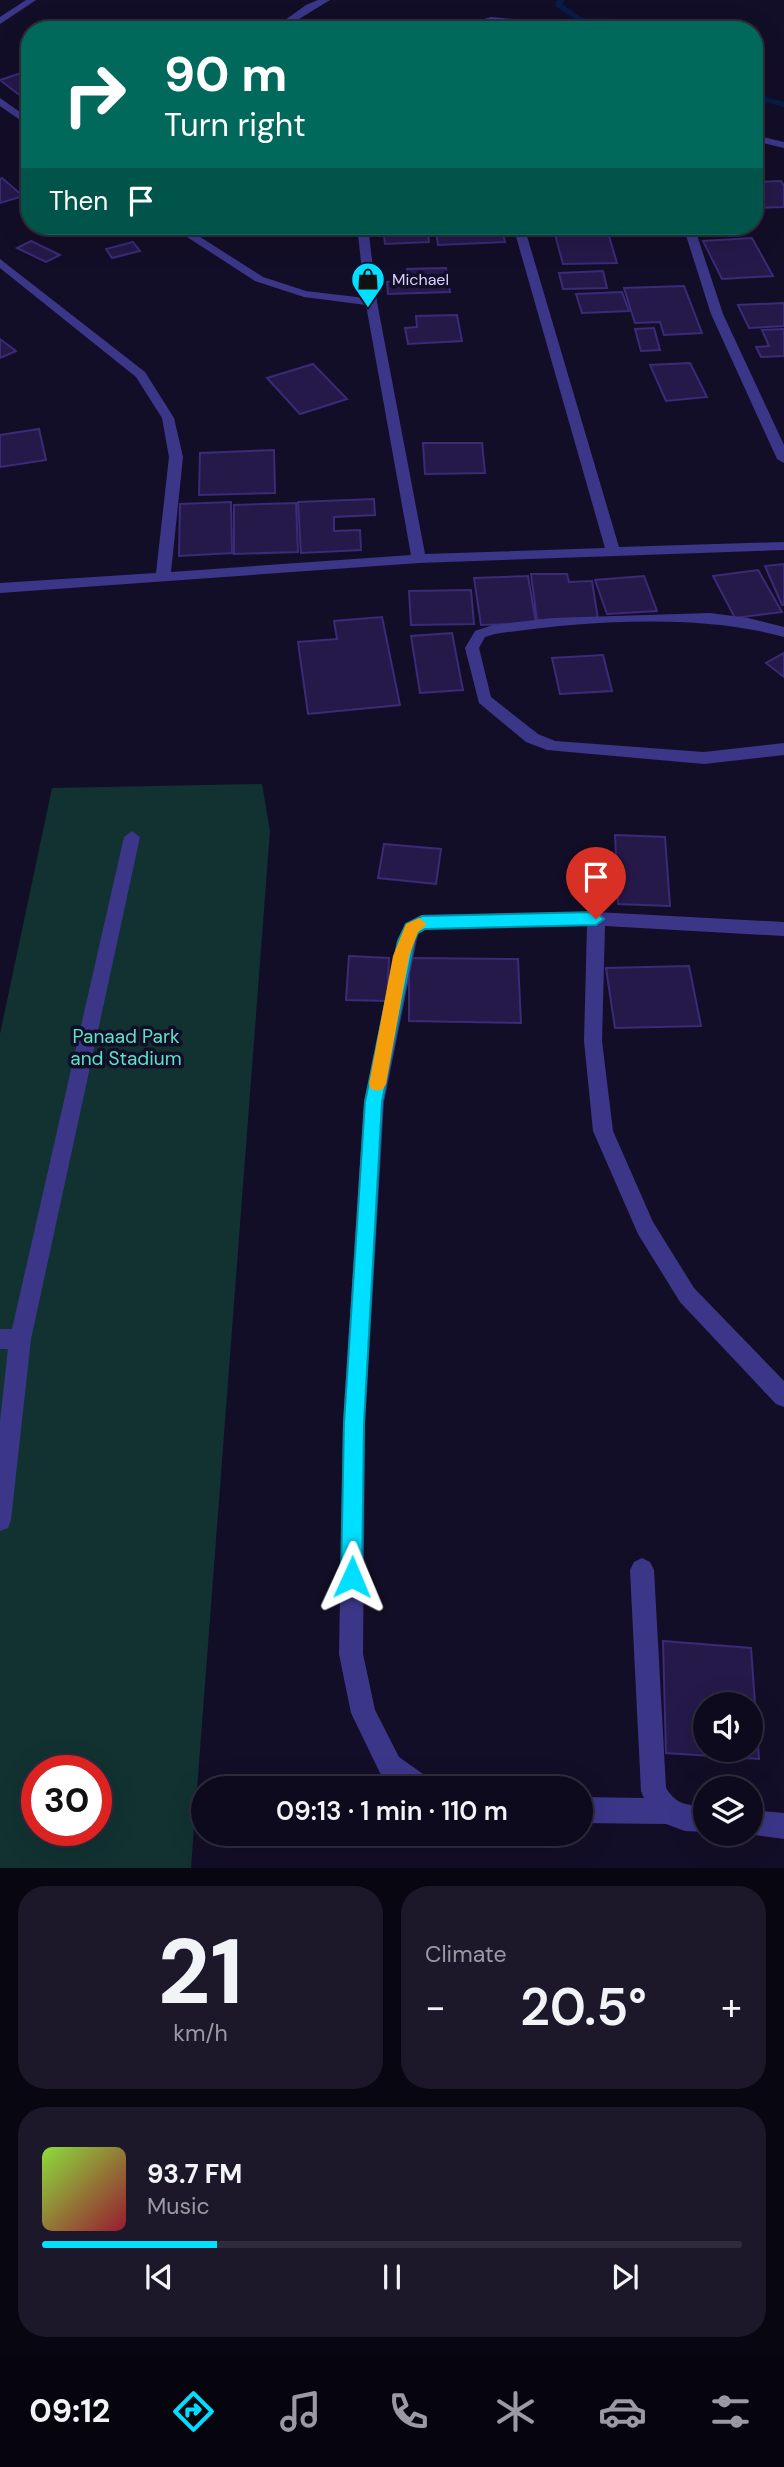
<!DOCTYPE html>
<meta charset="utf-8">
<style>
:root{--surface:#0e0a1d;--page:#1c182a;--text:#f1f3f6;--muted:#9b9aa4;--line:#2e2b3b;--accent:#00dfff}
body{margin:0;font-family:"DM Sans",sans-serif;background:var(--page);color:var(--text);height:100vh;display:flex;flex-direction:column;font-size:26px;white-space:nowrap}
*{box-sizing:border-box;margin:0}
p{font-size:23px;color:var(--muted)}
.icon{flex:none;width:38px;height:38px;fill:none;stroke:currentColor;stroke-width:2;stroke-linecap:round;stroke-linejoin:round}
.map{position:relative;height:1868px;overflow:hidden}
.sheet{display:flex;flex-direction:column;gap:18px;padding:18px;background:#080610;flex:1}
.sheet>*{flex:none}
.hud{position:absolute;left:21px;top:21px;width:742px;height:214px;border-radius:28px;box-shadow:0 7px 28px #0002,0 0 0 2px var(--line);background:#00695c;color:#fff;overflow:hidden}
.tools{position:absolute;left:693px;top:1692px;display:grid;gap:14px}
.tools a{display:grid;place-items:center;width:70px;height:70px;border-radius:50%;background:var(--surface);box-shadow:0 7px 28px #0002,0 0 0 2px var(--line);font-size:35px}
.speed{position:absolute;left:21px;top:1755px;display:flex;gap:14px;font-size:35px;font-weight:700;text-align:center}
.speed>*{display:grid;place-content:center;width:91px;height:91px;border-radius:50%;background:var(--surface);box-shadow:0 7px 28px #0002,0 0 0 2px var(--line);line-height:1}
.speed .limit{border:10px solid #d22;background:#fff;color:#111}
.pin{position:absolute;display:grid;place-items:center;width:60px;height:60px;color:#fff;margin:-72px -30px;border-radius:50% 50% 50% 0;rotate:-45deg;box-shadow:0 0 7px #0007}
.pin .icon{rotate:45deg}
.me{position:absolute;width:77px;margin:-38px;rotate:1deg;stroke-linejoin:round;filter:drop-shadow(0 0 5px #0008)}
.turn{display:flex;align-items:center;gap:24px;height:147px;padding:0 28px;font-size:32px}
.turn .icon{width:91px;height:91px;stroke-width:2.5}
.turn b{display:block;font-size:49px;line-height:60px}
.then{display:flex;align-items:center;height:66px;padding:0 28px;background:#0003;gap:14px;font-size:26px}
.big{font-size:52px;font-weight:600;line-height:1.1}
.sheet .widget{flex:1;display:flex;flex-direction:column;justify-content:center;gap:10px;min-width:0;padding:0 24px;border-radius:28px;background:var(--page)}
.sheet .dial{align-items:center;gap:0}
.dial b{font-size:91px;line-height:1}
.song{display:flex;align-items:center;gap:21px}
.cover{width:84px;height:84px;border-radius:10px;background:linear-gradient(135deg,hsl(90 70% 55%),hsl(350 70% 35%))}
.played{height:7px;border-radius:4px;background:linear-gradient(90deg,var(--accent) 25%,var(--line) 25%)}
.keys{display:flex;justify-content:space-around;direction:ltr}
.heat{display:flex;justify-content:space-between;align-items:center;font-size:38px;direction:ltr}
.sheet .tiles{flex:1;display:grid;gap:18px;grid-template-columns:1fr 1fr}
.widget:last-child{grid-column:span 2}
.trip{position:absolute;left:191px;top:1776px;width:402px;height:70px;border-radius:35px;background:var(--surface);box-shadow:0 7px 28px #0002,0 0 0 2px var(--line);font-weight:600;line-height:70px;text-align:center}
.dock{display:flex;height:112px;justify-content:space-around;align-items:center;background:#06040c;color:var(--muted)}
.dock .icon{width:49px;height:49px}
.dock .current{color:var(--accent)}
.dock b{font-size:32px;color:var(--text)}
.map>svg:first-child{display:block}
</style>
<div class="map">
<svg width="784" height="1869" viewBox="0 0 784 1869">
<rect width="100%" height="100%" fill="#130e27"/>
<!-- green -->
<path fill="#113231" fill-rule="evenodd" d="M262,784L270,831L191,1868L0,1869V1034L52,788ZM37,1771H96V1830H37Z"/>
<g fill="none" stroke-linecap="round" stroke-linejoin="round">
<!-- stream -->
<path fill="#071d47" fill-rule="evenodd" d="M557,0H565L562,4L582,18L651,20L670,30H660L650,24L580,22L555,6Z
M754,94L784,102V107L754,99Z"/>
</g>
<!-- building -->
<path fill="#241949" stroke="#3b2a77" stroke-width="2" fill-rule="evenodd" d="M80,24L116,29L70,30Z
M21,73L30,79V91L18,94L0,80Z
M2,178L23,196L0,203V179Z
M781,181L784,186V207L754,208V182Z
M222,226H264L234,235Z
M383,226H427L429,242L385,244Z
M435,226H501L505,242L438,245Z
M606,226L617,263L563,264L553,227Z
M752,238L773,276L722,279L703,241Z
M31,241L60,255L46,262L17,248Z
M133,242L140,251L112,258L106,249Z
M446,268L450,292L388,294L387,282L408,281L407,269Z
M603,271L607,288L563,289L559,273Z
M684,286L702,333L664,335L660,322L635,323L624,288Z
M622,292L629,311L582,313L576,294Z
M784,303V326L749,328L738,305Z
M457,315L462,341L408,344L405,328L417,327L416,316Z
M654,328L660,350L641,351L635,329Z
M784,329V356L761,357L756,347L769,346L762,330Z
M0,339L16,351L0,358Z
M690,363L707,397L666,401L650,365Z
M313,364L347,399L300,414L267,378Z
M39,429L46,460L0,467V435Z
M423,443H482L485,473L425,474Z
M274,450L275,493L199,495L200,453Z
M374,499L375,515L334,517V531L360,530L361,550L301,553L298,502Z
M231,502L232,553L179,556L180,504Z
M296,503L298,552L234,554V505Z
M784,564V605H782L765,566Z
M758,570L782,612L735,618L713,576Z
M531,574H567L569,582L592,581L598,619L537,620Z
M528,576L536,623L481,625L474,578Z
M644,576L657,611L607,614L595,580Z
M471,590L474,624L411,625L409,591Z
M382,617L400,705L308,714L298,642L337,639L334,621Z
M452,633L463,690L420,693L411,636Z
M784,653V677L766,663Z
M603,655L612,691L560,694L552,658Z
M615,835L665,837L670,906L618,904Z
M384,844L441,849L436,884L378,878Z
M349,956L389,958L387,1001L346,1000Z
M409,958L518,959L521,1023L409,1021Z
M689,966L701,1026L615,1028L606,968Z
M663,1641L751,1648L759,1759L666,1753ZM705,1704H751V1750H705Z"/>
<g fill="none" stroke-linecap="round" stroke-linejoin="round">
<!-- minor -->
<path fill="#3c3689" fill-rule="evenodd" d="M26,0H36L0,24V17Z
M318,0H330L281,30H271L306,5Z
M491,17L514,19L534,30H523L501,22L447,30Z
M0,98L30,119V127L0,106Z
M754,135L784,142V148L754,141Z
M170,226H183L263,277L306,291L365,298L357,226H368L377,302L425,554L605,548L513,226H524L619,547L784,542V550L419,563L0,593V583L156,573L169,457L162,418L136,377L0,268V259L145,372L174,418L183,457L171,572L411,555L366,305L304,297L255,281Z
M683,226H694L723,314L784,445V463L777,459L711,314Z
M710,613L748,618L784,627V637C698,613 583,621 495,634L485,637L479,648L491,697L538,734L555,741L704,752L784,743V755L704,764L547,750L526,742L479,703L465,648L475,631L493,625L552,618Z
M132,831L140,837L31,1339L11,1520L8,1528L0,1531V1421L8,1349H0V1329H12L124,837Z
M596,912L784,922V936L605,926L602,1041L613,1131L653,1222L694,1288L784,1381V1407L776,1404L680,1302L638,1234L593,1131L584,1041L587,926L425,929L418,934L384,1102L365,1423L363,1654L375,1710L399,1757L430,1779L434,1788H400L381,1775L351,1713L339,1654L343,1423L364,1102L397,941L406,924L422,915Z
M642,1558L650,1562L654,1570L666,1788C677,1805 686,1805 705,1806V1832L685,1831L666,1824L581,1823V1797L644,1798L641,1791L630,1570L634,1562Z
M751,1810L784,1813V1839L747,1834H751Z"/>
</g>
<!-- route -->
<path fill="#00dfff" stroke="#0091a6" stroke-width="2" d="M596,912L604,919L596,925L425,929L418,933L414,941L382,1102L364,1423L362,1577L359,1584L352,1587L344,1584L341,1577L344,1423L365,1102L398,941L406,924L422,916Z"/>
<!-- slow -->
<path fill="#f59e0b" d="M419,918L427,924L418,932L409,956L386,1084L383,1089L377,1091L371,1089L369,1084L393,956L406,924Z"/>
<!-- icons -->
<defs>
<g id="shop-pin" transform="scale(1.75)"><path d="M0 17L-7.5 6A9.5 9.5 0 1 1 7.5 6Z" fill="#00dfff" stroke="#130e27"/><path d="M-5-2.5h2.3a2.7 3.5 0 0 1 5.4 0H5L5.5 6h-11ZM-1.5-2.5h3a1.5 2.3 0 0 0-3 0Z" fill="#111"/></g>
</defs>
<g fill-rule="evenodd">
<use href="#shop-pin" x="368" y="279"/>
</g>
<g text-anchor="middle" stroke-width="7" stroke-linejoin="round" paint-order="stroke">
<!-- far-poi labels -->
<g font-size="16" fill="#dad4ff" stroke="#130e27" text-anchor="start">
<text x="392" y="285">Michael</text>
</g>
<!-- park labels -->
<g font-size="19" fill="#59e6c7" stroke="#130e27">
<text x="126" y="1043">Panaad Park<tspan x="126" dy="22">and Stadium</tspan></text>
</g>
</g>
</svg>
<div class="tools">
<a><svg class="icon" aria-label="sound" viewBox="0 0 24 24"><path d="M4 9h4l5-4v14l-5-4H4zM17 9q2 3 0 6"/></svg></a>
<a><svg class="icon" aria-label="layers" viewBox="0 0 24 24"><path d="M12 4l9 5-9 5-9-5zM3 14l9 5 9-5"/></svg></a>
</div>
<div class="speed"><div class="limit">30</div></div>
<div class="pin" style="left:596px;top:919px;background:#d93025"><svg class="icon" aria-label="arrive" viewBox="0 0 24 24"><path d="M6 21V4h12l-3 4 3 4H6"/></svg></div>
<svg class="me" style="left:352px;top:1577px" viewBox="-20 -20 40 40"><path d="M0-17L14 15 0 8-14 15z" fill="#00dfff" stroke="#fff" stroke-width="4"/></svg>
<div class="trip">09:13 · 1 min · 110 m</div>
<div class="hud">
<div class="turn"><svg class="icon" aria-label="right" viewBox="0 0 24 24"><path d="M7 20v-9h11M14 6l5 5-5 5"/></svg><div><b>90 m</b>Turn right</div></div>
<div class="then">Then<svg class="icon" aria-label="arrive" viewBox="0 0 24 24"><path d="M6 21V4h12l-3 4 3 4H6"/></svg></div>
</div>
</div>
<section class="sheet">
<div class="tiles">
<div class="widget dial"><b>21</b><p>km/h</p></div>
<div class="widget"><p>Climate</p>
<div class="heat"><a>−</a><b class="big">20.5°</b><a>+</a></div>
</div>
<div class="widget">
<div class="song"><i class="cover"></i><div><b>93.7 FM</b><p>Music</p></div></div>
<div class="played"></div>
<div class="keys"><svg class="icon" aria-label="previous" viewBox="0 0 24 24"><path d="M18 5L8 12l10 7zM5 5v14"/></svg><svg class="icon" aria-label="pause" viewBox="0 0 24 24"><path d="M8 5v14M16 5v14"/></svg><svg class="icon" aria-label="next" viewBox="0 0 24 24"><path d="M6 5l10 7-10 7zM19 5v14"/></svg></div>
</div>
</div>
</section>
<nav class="dock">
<b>09:12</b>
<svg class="icon current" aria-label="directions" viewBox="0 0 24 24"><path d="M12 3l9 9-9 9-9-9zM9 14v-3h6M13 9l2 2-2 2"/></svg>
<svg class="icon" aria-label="music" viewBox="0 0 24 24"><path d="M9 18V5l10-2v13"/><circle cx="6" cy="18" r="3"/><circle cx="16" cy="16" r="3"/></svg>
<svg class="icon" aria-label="phone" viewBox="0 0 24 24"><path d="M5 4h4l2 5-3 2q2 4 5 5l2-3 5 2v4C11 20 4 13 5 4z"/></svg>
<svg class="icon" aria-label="climate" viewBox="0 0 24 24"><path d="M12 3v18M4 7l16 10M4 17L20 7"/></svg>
<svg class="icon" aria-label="car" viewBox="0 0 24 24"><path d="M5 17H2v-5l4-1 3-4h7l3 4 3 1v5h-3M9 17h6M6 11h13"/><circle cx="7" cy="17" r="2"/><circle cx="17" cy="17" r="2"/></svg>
<svg class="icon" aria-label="filters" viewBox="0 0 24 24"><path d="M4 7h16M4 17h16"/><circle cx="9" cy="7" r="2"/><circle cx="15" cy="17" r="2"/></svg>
</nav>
